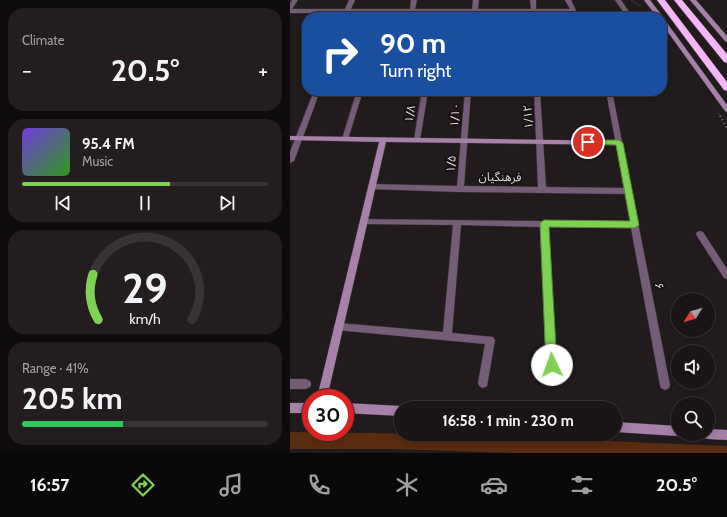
<!DOCTYPE html>
<meta charset="utf-8">
<style>
:root{--surface:#1a1416;--page:#231d1f;--text:#f1f3f6;--muted:#9f9ea1;--line:#383335;--accent:#7ed153}
body{margin:0;font-family:Cabin,"Noto Sans Arabic",sans-serif;background:var(--page);color:var(--text);height:100vh;display:flex;flex-direction:column;font-size:15px;white-space:nowrap}
*{box-sizing:border-box;margin:0}
p{font-size:13px;color:var(--muted)}
.icon{flex:none;width:22px;height:22px;fill:none;stroke:currentColor;stroke-width:2;stroke-linecap:round;stroke-linejoin:round}
.map{position:relative;flex:1;overflow:hidden}
.drawer{display:flex;flex-direction:column;gap:8px;padding:8px;background:#0e0b0c;width:290px}
.drawer>*{flex:none}
.banner{position:absolute;left:12px;top:12px;width:365px;height:84px;border-radius:16px;box-shadow:0 2px 10px #0003,0 0 0 1px var(--line);background:#1a4fa0;color:#fff;overflow:hidden}
.needle{width:26px;rotate:233deg}
.controls{position:absolute;left:381px;top:293px;display:grid;gap:8px}
.controls a{display:grid;place-items:center;width:44px;height:44px;border-radius:50%;background:var(--surface);box-shadow:0 2px 10px #0003,0 0 0 1px var(--line);font-size:20px}
.speed{position:absolute;left:12px;top:389px;display:flex;gap:8px;font-size:20px;font-weight:700;text-align:center}
.speed>*{display:grid;place-content:center;width:52px;height:52px;border-radius:50%;background:var(--surface);box-shadow:0 2px 10px #0003,0 0 0 1px var(--line);line-height:1}
.speed .limit{border:6px solid #d22;background:#fff;color:#111}
.pin{position:absolute;display:grid;place-items:center;width:34px;height:34px;color:#fff;margin:-17px;border:2px solid #fff;border-radius:50%;box-shadow:0 1px 4px #0007}
.me{position:absolute;width:44px;margin:-22px;rotate:357deg;stroke-linejoin:round;filter:drop-shadow(0 0 3px #0008)}
.turn{display:flex;align-items:center;gap:14px;height:84px;padding:0 12px;font-size:18px}
.turn .icon{width:52px;height:52px;stroke-width:2.5}
.turn b{display:block;font-size:28px;line-height:34px}
.big{font-size:30px;font-weight:700;line-height:1.1}
.drawer .tile{flex:1;display:flex;flex-direction:column;justify-content:center;gap:6px;min-width:0;padding:0 14px;border-radius:16px;background:var(--page)}
.drawer .dial{align-items:center;gap:0}
.dial svg{height:104px;overflow:visible;fill:none;stroke:var(--line);stroke-width:7;stroke-linecap:round;text-anchor:middle}
.dial text{fill:var(--text);stroke:none}
.song{display:flex;align-items:center;gap:12px}
.cover{width:48px;height:48px;border-radius:6px;background:linear-gradient(135deg,hsl(260 70% 55%),hsl(110 70% 35%))}
.played{height:4px;border-radius:2px;background:linear-gradient(90deg,var(--accent) 60%,var(--line) 60%)}
.keys{display:flex;justify-content:space-around;direction:ltr}
.heat{display:flex;justify-content:space-between;align-items:center;font-size:22px;direction:ltr}
.charge{height:6px;border-radius:3px;background:linear-gradient(90deg,#34c759 41%,var(--line) 0)}
.trip{position:absolute;left:104px;top:401px;width:228px;height:40px;border-radius:20px;background:var(--surface);box-shadow:0 2px 10px #0003,0 0 0 1px var(--line);font-weight:700;line-height:40px;text-align:center}
.tab-bar{display:flex;height:64px;justify-content:space-around;align-items:center;background:#0a0809;color:var(--muted)}
.tab-bar .icon{width:28px;height:28px}
.tab-bar .current{color:var(--accent)}
.tab-bar b{font-size:18px;color:var(--text)}
main{display:flex;flex:1;min-height:0}
.map>svg:first-child{display:block}
</style>
<main>
<section class="drawer">
<div class="tile"><p>Climate</p>
<div class="heat"><a>−</a><b class="big">20.5°</b><a>+</a></div>
</div>
<div class="tile">
<div class="song"><i class="cover"></i><div><b>95.4 FM</b><p>Music</p></div></div>
<div class="played"></div>
<div class="keys"><svg class="icon" aria-label="previous" viewBox="0 0 24 24"><path d="M18 5L8 12l10 7zM5 5v14"/></svg><svg class="icon" aria-label="pause" viewBox="0 0 24 24"><path d="M8 5v14M16 5v14"/></svg><svg class="icon" aria-label="next" viewBox="0 0 24 24"><path d="M6 5l10 7-10 7zM19 5v14"/></svg></div>
</div>
<div class="tile dial"><svg viewBox="0 0 100 80">
<path d="M14 69A42 42 0 1 1 86 69"/>
<path d="M14 69A42 42 0 0 1 10 34" stroke="#7ed153"/>
<text x="50" y="56" font-size="32" font-weight="700">29</text>
<text x="50" y="72" font-size="11">km/h</text>
</svg></div>
<div class="tile"><p>Range · 41%</p><b class="big">205 km</b><div class="charge"></div></div>
</section>
<div class="map">
<svg width="437" height="453" viewBox="0 0 437 453">
<rect width="100%" height="100%" fill="#221b1e"/>
<!-- green -->
<path fill="#5b2d10" d="M0,432L144,434L437,446V453H220L105,449H0Z"/>
<g fill="none" stroke-linecap="round" stroke-linejoin="round">
<!-- street casing -->
<g stroke="#3c3538" stroke-width="1">
<path id="street" d="M2,0H8L2,9H55L59,0H65L61,9H120L121,0H127L125,9H182L183,0H189L188,9H241L240,0H246V9H280L275,0H281L289,17H283L281,13H246L247,17H241V13H187V17H181L182,13H59L58,17H52L54,13H0V4Z
M325,0H331L342,16L341,17H337Z
M24,91H30L4,161L0,163V152Z
M67,91H73L58,139L55,141L52,139Z
M132,91H138L130,140L127,142L124,140Z
M175,91H181L174,186L248,187L244,91H250L256,187L334,188L316,91H322L380,385L379,388L375,390L371,388L370,385L341,228L258,227L267,381L266,384L262,386L258,384L257,381L250,227L171,225L162,333L203,337L205,340L197,386L193,388L189,386L188,383L195,344L46,330L44,327L46,324L49,323L153,332L163,225L74,224L71,223L70,221L71,219L340,222L335,194L170,192L79,189L78,187L79,185L82,184L167,186Z
M410,231L413,232L437,269V279L434,278L407,236L406,234L407,232Z
M0,379H16L20,381L21,384L20,387L16,389H0Z"/>
</g>
<!-- secondary casing -->
<g stroke="#3c3538" stroke-width="1">
<path id="secondary" d="M354,0H360L373,17L372,18V17H367Z
M400,0H406L437,36V42L435,41Z
M372,18L374,19L437,105V112L435,111L372,24Z
M0,136L329,141L332,143L329,145L96,142L37,398H27L89,142L0,140Z
M0,403H21V413H0Z
M55,403L111,406L115,408H111V416L55,413Z
M325,422L388,426V434H392L388,436L325,432Z
M418,429L437,430V440L418,439L414,438L413,434H418Z"/>
</g>
<!-- highway casing -->
<g stroke="#3c3538" stroke-width="1">
<path id="highway" d="M367,0H375L437,82V91L434,90Z
M384,0H392L437,54V63L434,62Z"/>
</g>
<!-- path-far1 -->
<path stroke="#857f81" stroke-width="1.5" stroke-dasharray="0.5 2" stroke-linecap="butt" d="M342,0L351,7
M429,113L431,117"/>
<!-- path -->
<path stroke="#857f81" stroke-width="2" stroke-dasharray="1 3" stroke-linecap="butt" d="M430,116L437,128"/>
<!-- street -->
<use href="#street" fill="#755d77" fill-rule="evenodd"/>
<!-- secondary -->
<use href="#secondary" fill="#a781aa" fill-rule="evenodd"/>
<!-- highway -->
<use href="#highway" fill="#f3b7f8" fill-rule="evenodd"/>
</g>
<!-- route -->
<path fill="#7ed153" stroke="#528836" d="M298,140H329L333,143L349,225L345,228L259,227L267,365L265,369L262,370L258,369L256,365L250,223L254,220L340,221L326,145L295,144V141Z"/>
<g text-anchor="middle" stroke-width="4" stroke-linejoin="round" paint-order="stroke">
<!-- street labels -->
<g font-size="12" fill="#ddd7d9" stroke="#191214">
<text transform="translate(120 114) rotate(-81)" y="4">۱/۸</text>
<text transform="translate(165 115) rotate(-85)" y="4">۱/۱۰</text>
<text transform="translate(238 117) rotate(-93)" y="4">۱/۱۲</text>
<text transform="translate(161 164) rotate(-85)" y="4">۱/۵</text>
<text transform="translate(210 177) rotate(1)" y="4">فرهنگیان</text>
<text transform="translate(369 286) rotate(79)" y="4">۶</text>
</g>
</g>
</svg>
<div class="controls">
<a><svg class="needle" viewBox="-14 -14 28 28"><path d="M0-13l5 13h-10z" fill="#e53935"/><path d="M0 13l5-13h-10z" fill="#9f9ea1"/></svg></a>
<a><svg class="icon" aria-label="sound" viewBox="0 0 24 24"><path d="M4 9h4l5-4v14l-5-4H4zM17 9q2 3 0 6"/></svg></a>
<a><svg class="icon" aria-label="search" viewBox="0 0 24 24"><circle cx="10" cy="10" r="6"/><path d="M15 15l6 6"/></svg></a>
</div>
<div class="speed"><div class="limit">30</div></div>
<div class="pin" style="left:298px;top:142px;background:#d93025"><svg class="icon" aria-label="arrive" viewBox="0 0 24 24"><path d="M6 21V4h12l-3 4 3 4H6"/></svg></div>
<svg class="me" style="left:262px;top:365px" viewBox="-20 -20 40 40"><circle r="19" fill="#fff"/><path d="M0-13L10 11 0 6-10 11z" fill="#7ed153"/></svg>
<div class="trip">16:58 · 1 min · 230 m</div>
<div class="banner">
<div class="turn"><svg class="icon" aria-label="right" viewBox="0 0 24 24"><path d="M7 20v-9h11M14 6l5 5-5 5"/></svg><div><b>90 m</b>Turn right</div></div>
</div>
</div>
</main>
<nav class="tab-bar">
<b>16:57</b>
<svg class="icon current" aria-label="directions" viewBox="0 0 24 24"><path d="M12 3l9 9-9 9-9-9zM9 14v-3h6M13 9l2 2-2 2"/></svg>
<svg class="icon" aria-label="music" viewBox="0 0 24 24"><path d="M9 18V5l10-2v13"/><circle cx="6" cy="18" r="3"/><circle cx="16" cy="16" r="3"/></svg>
<svg class="icon" aria-label="phone" viewBox="0 0 24 24"><path d="M5 4h4l2 5-3 2q2 4 5 5l2-3 5 2v4C11 20 4 13 5 4z"/></svg>
<svg class="icon" aria-label="climate" viewBox="0 0 24 24"><path d="M12 3v18M4 7l16 10M4 17L20 7"/></svg>
<svg class="icon" aria-label="car" viewBox="0 0 24 24"><path d="M5 17H2v-5l4-1 3-4h7l3 4 3 1v5h-3M9 17h6M6 11h13"/><circle cx="7" cy="17" r="2"/><circle cx="17" cy="17" r="2"/></svg>
<svg class="icon" aria-label="filters" viewBox="0 0 24 24"><path d="M4 7h16M4 17h16"/><circle cx="9" cy="7" r="2"/><circle cx="15" cy="17" r="2"/></svg>
<b>20.5°</b>
</nav>
